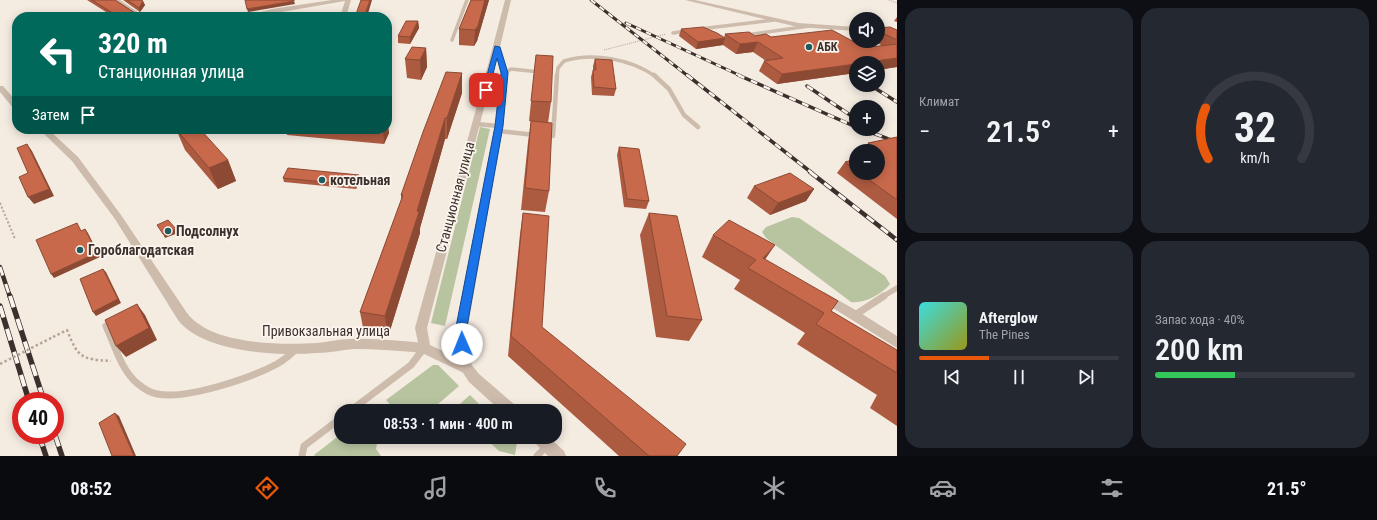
<!DOCTYPE html>
<html lang="ru">
<meta charset="utf-8">
<style>
:root{--surface:#171b24;--page:#242831;--text:#f1f3f6;--muted:#9ea1a6;--line:#363941;--accent:#ea580c}
body{margin:0;font-family:"Roboto Condensed",sans-serif;background:var(--page);color:var(--text);height:100vh;display:flex;flex-direction:column;font-size:15px;white-space:nowrap}
*{box-sizing:border-box;margin:0}
p{font-size:13px;color:var(--muted)}
.icon{flex:none;width:22px;height:22px;fill:none;stroke:currentColor;stroke-width:2;stroke-linecap:round;stroke-linejoin:round}
.map{position:relative;flex:1;overflow:hidden}
.side{display:flex;flex-direction:column;gap:8px;padding:8px;background:#0d0f14;width:480px}
.side>*{flex:none}
.guide{position:absolute;left:12px;top:12px;width:380px;height:122px;border-radius:16px;box-shadow:0 2px 10px #0003;background:#00695c;color:#fff;overflow:hidden}
.tools{position:absolute;left:849px;top:12px;display:grid;gap:8px}
.tools a{display:grid;place-items:center;width:36px;height:36px;border-radius:50%;background:var(--surface);box-shadow:0 2px 10px #0003;font-size:20px}
.speed{position:absolute;left:12px;top:392px;display:flex;gap:8px;font-size:20px;font-weight:700;text-align:center}
.speed>*{display:grid;place-content:center;width:52px;height:52px;border-radius:50%;background:var(--surface);box-shadow:0 2px 10px #0003;line-height:1}
.speed .limit{border:6px solid #d22;background:#fff;color:#111}
.pin{position:absolute;display:grid;place-items:center;width:34px;height:34px;color:#fff;margin:-17px;border-radius:8px;box-shadow:0 2px 6px #0006}
.me{position:absolute;width:44px;margin:-22px;rotate:359deg;stroke-linejoin:round;filter:drop-shadow(0 0 3px #0008)}
.turn{display:flex;align-items:center;gap:14px;height:84px;padding:0 20px;font-size:18px}
.turn .icon{width:52px;height:52px;stroke-width:2.5}
.turn b{display:block;font-size:28px;line-height:34px}
.then{display:flex;align-items:center;height:38px;padding:0 20px;background:#0003;gap:8px;font-size:15px}
.big{font-size:30px;font-weight:600;line-height:1.1}
.side .tile{flex:1;display:flex;flex-direction:column;justify-content:center;gap:6px;min-width:0;padding:0 14px;border-radius:16px;background:var(--page)}
.side .dial{align-items:center;gap:0}
.dial svg{height:104px;overflow:visible;fill:none;stroke:var(--line);stroke-width:7;stroke-linecap:round;text-anchor:middle}
.dial text{fill:var(--text);stroke:none}
.song{display:flex;align-items:center;gap:12px}
.cover{width:48px;height:48px;border-radius:6px;background:linear-gradient(135deg,hsl(180 70% 55%),hsl(60 70% 35%))}
.played{height:4px;border-radius:2px;background:linear-gradient(90deg,var(--accent) 35%,var(--line) 35%)}
.keys{display:flex;justify-content:space-around;direction:ltr}
.heat{display:flex;justify-content:space-between;align-items:center;font-size:22px;direction:ltr}
.charge{height:6px;border-radius:3px;background:linear-gradient(90deg,#34c759 40%,var(--line) 0)}
.side .tiles{flex:1;display:grid;gap:8px;grid-template-columns:repeat(2,1fr)}
.trip{position:absolute;left:334px;top:404px;width:228px;height:40px;border-radius:16px;background:var(--surface);box-shadow:0 2px 10px #0003;font-weight:600;line-height:40px;text-align:center}
.dock{display:flex;height:64px;justify-content:space-around;align-items:center;background:#090b0e;color:var(--muted)}
.dock .icon{width:28px;height:28px}
.dock .active{color:var(--accent)}
.dock b{font-size:18px;color:var(--text)}
main{display:flex;flex:1;min-height:0}
.map>svg:first-child{display:block}
</style>
<main>
<div class="map">
<svg width="897" height="456" viewBox="0 0 897 456">
<rect width="100%" height="100%" fill="#f4ebe1"/>
<!-- green -->
<path fill="#b8c4a0" d="M480,127L490,129L445,326L431,323Z
M792,217L799,218L885,276L890,284C882,294 864,304 851,302L766,238L762,232L766,227Z
M433,365H438L459,386L430,411H422L416,406L403,411H396L386,400Z
M470,395L486,411H452L453,410Z
M341,434V437H378L376,449L381,456H315L314,455Z
M484,437H512L517,442L515,455L499,451Z"/>
<g fill="none" stroke-linecap="round" stroke-linejoin="round">
<!-- path-far2 -->
<path stroke="#b9a596" stroke-width="1" stroke-dasharray="1 1" stroke-linecap="butt" d="M889,0L897,3
M604,50L666,34"/>
<!-- path-far1 -->
<path stroke="#b9a596" stroke-width="2" stroke-dasharray="2 2" stroke-linecap="butt" d="M0,203L15,239"/>
<!-- path -->
<path stroke="#b9a596" stroke-width="2.5" stroke-dasharray="2.5 2.5" stroke-linecap="butt" d="M53,337L67,330C78,358 81,359 111,361"/>
<!-- service-far3 -->
<path stroke="#cdbbac" stroke-width="3.5" d="M699,29L774,20
M673,33L686,31
M746,35L809,26
M452,40L467,0
M505,73L511,69L540,72
M557,76L558,68L564,61C593,52 630,59 655,76"/>
<!-- service-far2 -->
<path stroke="#cdbbac" stroke-width="4.5" d="M654,75L669,89L684,115L698,127
M475,124L499,126
M498,131L535,135
M546,136H553L557,75"/>
<!-- service-far1 -->
<path stroke="#cdbbac" stroke-width="5.5" d="M882,297L897,288"/>
<!-- service -->
<path stroke="#cdbbac" stroke-width="7" d="M855,315L884,296
M106,326C115,346 121,370 138,384C143,388 150,393 157,394C186,400 251,378 277,364C284,360 290,355 296,349
M350,411L411,365L424,348
M302,456L304,446L341,418
M537,456L547,446"/>
<!-- minor -->
<path fill="#cdbbac" fill-rule="evenodd" d="M113,0H120L145,17H138Z
M332,0H351L346,17H340L345,1L252,17H241L272,9Z
M685,0H695L798,23L856,27V31L798,27Z
M0,86H3L17,102V109H14L0,92Z
M39,129H48L78,157L121,215L187,313C211,345 280,345 317,343C328,342 339,339 351,339C375,338 400,341 424,343L428,344L430,348L428,352L424,353C401,351 377,349 354,349C341,350 329,353 317,353C279,356 203,353 178,320L115,219L72,161Z
M824,292L859,312L897,336V348L820,300L818,297L820,294Z
M466,362L471,364L479,374L516,406L518,411H501L469,382L460,368L461,364Z
M532,437H549L564,451L566,456H548L534,442Z"/>
<!-- tertiary -->
<path fill="#cdbbac" fill-rule="evenodd" d="M505,0H511L500,47L508,73L503,126L467,332L472,368L471,372L466,374L420,352L415,328C445,219 477,110 505,0ZM497,58L502,73L495,126L455,332L458,358L430,345L427,328Z"/>
<!-- rail-far3 casing -->
<g stroke="#3b302b" stroke-width="3">
<path id="rail-far3" d="M591,0L688,76
M626,23L741,76"/>
</g>
<!-- rail-far2 casing -->
<g stroke="#3b302b" stroke-width="3.5">
<path id="rail-far2" d="M687,75L812,173
M738,75L856,127
M870,85L897,102
M807,86L856,119
M862,129L897,142"/>
</g>
<!-- rail-far1 casing -->
<g stroke="#3b302b" stroke-width="4.5">
<path id="rail-far1" d="M810,172L897,240
M0,267L10,297"/>
</g>
<!-- rail casing -->
<g stroke="#3b302b" stroke-width="5.5">
<path id="rail" d="M10,296L44,401
M0,306L29,401
M39,435L46,456
M55,435L62,456"/>
</g>
<!-- rail-far3 -->
<use href="#rail-far3" stroke="#fbf5ee" stroke-width="2" stroke-dasharray="5.5" stroke-linecap="butt"/>
<!-- rail-far2 -->
<use href="#rail-far2" stroke="#fbf5ee" stroke-width="2.5" stroke-dasharray="7" stroke-linecap="butt"/>
<!-- rail-far1 -->
<use href="#rail-far1" stroke="#fbf5ee" stroke-width="3" stroke-dasharray="9" stroke-linecap="butt"/>
<!-- rail -->
<use href="#rail" stroke="#fbf5ee" stroke-width="4" stroke-dasharray="12" stroke-linecap="butt"/>
<!-- path-bridge -->
<path stroke="#b9a596" stroke-width="2.5" stroke-dasharray="2.5 2.5" stroke-linecap="butt" d="M0,364L53,337"/>
</g>
<!-- wall -->
<path fill="#ac5a40" d="M87,0H115L135,13L136,17H114Z
M123,0H141L145,5L140,12Z
M471,0H489L477,41L474,46L459,45V29Z
M897,17V22L894,21Z
M418,21L419,28L410,44L398,43V36Z
M878,28L897,30V67L777,84L759,71L764,61H766L753,52L736,54L723,45L696,49L679,36L681,29L724,38L725,34L755,36L858,44L870,47L883,46L873,41H878Z
M426,48L427,67L421,80L407,78L405,59Z
M536,55L551,102L548,123L529,121Z
M595,59L616,89L614,96L592,95L591,77L593,70V66Z
M462,73V93L447,139H445L420,228V233L388,337L364,333L360,312L401,200V195Z
M531,121L549,191L545,212L521,210L528,142Z
M176,129L228,160L236,181L218,189L185,150Z
M286,129H387L389,133L384,144L287,135Z
M897,137V219L837,173L845,162L856,159V173H878V151H862L868,143Z
M619,147L649,201L646,209L624,207L617,155Z
M359,175L360,179L356,189L284,182L283,178Z
M754,186L814,189L806,201L770,215L747,198Z
M523,213L542,327L677,456H619L508,356L520,234Z
M649,213L702,320L689,341L656,337L640,235Z
M713,235L765,260L831,311L897,350V426L870,408L877,395L797,344L805,333L734,289L740,280L702,257Z"/>
<!-- shaded-wall -->
<path fill="#8c4a34" d="M370,0H372L367,17H364Z
M485,0H489L477,41L474,46L475,30Z
M143,1L145,5L140,12L139,8Z
M294,1L295,4L248,12L247,9Z
M135,13L136,17H132Z
M418,21L419,28L410,44V37Z
M725,38L723,45L696,49L698,42Z
M758,42L753,52L736,54L740,44Z
M426,48L427,67L421,80L420,60Z
M897,58V67L878,70V63H862Z
M856,64V73L777,84L782,74Z
M462,73V93L447,139V118Z
M387,112L389,133L384,144L383,129H387Z
M445,118V139L420,228V233L388,337L385,316Z
M27,144L32,151L54,196L34,204L28,197L49,189Z
M228,160L236,181L218,189L209,168Z
M359,175L360,179L356,189L355,185Z
M814,189L806,201L770,215L778,203Z
M85,229L88,233L100,257L54,278L51,274Z
M176,229L178,233L165,238L163,234Z
M775,245L760,267L763,258Z
M103,269L106,272L121,303L96,316L93,312Z
M137,304L145,315L157,340L126,357L116,346Z
M115,413L119,416L136,456H134Z"/>
<!-- building -->
<path fill="#c8694b" stroke="#8c4a34" d="M92,0H115L135,13L132,17H119Z
M127,0H141L143,1L139,8Z
M245,0H294V1L247,9Z
M361,0H370L364,17H355Z
M471,0H485L478,26L475,30L459,29Z
M406,21H418L410,37L398,36Z
M703,27L717,33L725,38L698,42L681,29Z
M890,27L897,30V40L878,31V28Z
M832,30L858,44H863L870,47L897,44V58L862,63H856V64L782,74L764,61L783,58L758,42L740,44L725,34L749,32L755,36L766,34L771,37Z
M412,47L426,48L420,60L405,59Z
M536,55L553,56L551,102L531,101Z
M595,59L612,60L616,89L594,87L593,70H596Z
M446,72L462,73L447,118H445L417,211L419,212L385,316L360,312L403,195H401L423,132Z
M531,121L552,123L549,191L525,188Z
M176,129H200L228,160L209,168Z
M897,137V200L860,173H878V155L883,154L868,143Z
M27,144L49,189L28,197L19,177L28,173L17,148Z
M619,147L639,149L649,201L627,199Z
M856,159V170L845,162Z
M288,168L359,175L355,185L283,178Z
M790,173L814,189L778,203L754,186Z
M523,213L549,216L542,327L686,444L677,456H649L511,336Z
M649,213L677,216L702,320L667,316Z
M168,220L176,229L163,234L157,225Z
M729,220L775,245L763,258L838,301L831,311L897,350V373L816,324L824,313L748,268L756,260L713,235Z
M77,223L81,231L85,229L97,253L51,274L36,240Z
M103,269L118,299L93,312L80,279Z
M137,304L149,328L116,346L105,320Z
M115,413L134,456H112L99,423Z"/>
<!-- route -->
<path fill="#1a73e8" stroke="#114b97" d="M495,46L500,47L508,73L503,126L466,332L468,344L466,347L462,348L458,347L455,332L495,126L501,73L497,58L489,90L484,91L483,90Z"/>
<!-- markers -->
<g fill="#1f5a5e" stroke="#fbf5ee" stroke-width="1.5">
<circle cx="809" cy="47" r="4"/>
<circle cx="322" cy="180" r="4"/>
<circle cx="168" cy="231" r="4"/>
<circle cx="80" cy="250" r="4"/>
</g>
<g text-anchor="middle" stroke-width="3.5" stroke-linejoin="round" paint-order="stroke">
<!-- far-poi labels -->
<g font-size="12" font-weight="bold" fill="#3b302b" stroke="#fbf5ee" text-anchor="start">
<text x="817" y="51">АБК</text>
</g>
<!-- poi labels -->
<g font-size="14" font-weight="bold" fill="#3b302b" stroke="#fbf5ee" text-anchor="start">
<text x="330" y="185">котельная</text>
<text x="176" y="236">Подсолнух</text>
<text x="88" y="255">Гороблагодатская</text>
</g>
<!-- street labels -->
<g font-size="14" fill="#3b302b" stroke="#fbf5ee">
<text transform="translate(455 197) rotate(-75)" y="5">Станционная улица</text>
<text x="326" y="336">Привокзальная улица</text>
</g>
</g>
</svg>
<div class="tools">
<a><svg class="icon" aria-label="sound" viewBox="0 0 24 24"><path d="M4 9h4l5-4v14l-5-4H4zM17 9q2 3 0 6"/></svg></a>
<a><svg class="icon" aria-label="layers" viewBox="0 0 24 24"><path d="M12 4l9 5-9 5-9-5zM3 14l9 5 9-5"/></svg></a>
<a>+</a>
<a>−</a>
</div>
<div class="speed"><div class="limit">40</div></div>
<div class="pin" style="left:486px;top:90px;background:#d93025"><svg class="icon" aria-label="arrive" viewBox="0 0 24 24"><path d="M6 21V4h12l-3 4 3 4H6"/></svg></div>
<svg class="me" style="left:462px;top:344px" viewBox="-20 -20 40 40"><circle r="19" fill="#fff"/><path d="M0-13L10 11 0 6-10 11z" fill="#1a73e8"/></svg>
<div class="trip">08:53 · 1 мин · 400 m</div>
<div class="guide">
<div class="turn"><svg class="icon" aria-label="left" viewBox="0 0 24 24"><path d="M17 20v-9H6M10 6l-5 5 5 5"/></svg><div><b>320 m</b>Станционная улица</div></div>
<div class="then">Затем<svg class="icon" aria-label="arrive" viewBox="0 0 24 24"><path d="M6 21V4h12l-3 4 3 4H6"/></svg></div>
</div>
</div>
<section class="side">
<div class="tiles">
<div class="tile"><p>Климат</p>
<div class="heat"><a>−</a><b class="big">21.5°</b><a>+</a></div>
</div>
<div class="tile dial"><svg viewBox="0 0 100 80">
<path d="M14 69A42 42 0 1 1 86 69"/>
<path d="M14 69A42 42 0 0 1 12 30" stroke="#ea580c"/>
<text x="50" y="56" font-size="32" font-weight="700">32</text>
<text x="50" y="72" font-size="11">km/h</text>
</svg></div>
<div class="tile">
<div class="song"><i class="cover"></i><div><b>Afterglow</b><p>The Pines</p></div></div>
<div class="played"></div>
<div class="keys"><svg class="icon" aria-label="previous" viewBox="0 0 24 24"><path d="M18 5L8 12l10 7zM5 5v14"/></svg><svg class="icon" aria-label="pause" viewBox="0 0 24 24"><path d="M8 5v14M16 5v14"/></svg><svg class="icon" aria-label="next" viewBox="0 0 24 24"><path d="M6 5l10 7-10 7zM19 5v14"/></svg></div>
</div>
<div class="tile"><p>Запас хода · 40%</p><b class="big">200 km</b><div class="charge"></div></div>
</div>
</section>
</main>
<nav class="dock">
<b>08:52</b>
<svg class="icon active" aria-label="directions" viewBox="0 0 24 24"><path d="M12 3l9 9-9 9-9-9zM9 14v-3h6M13 9l2 2-2 2"/></svg>
<svg class="icon" aria-label="music" viewBox="0 0 24 24"><path d="M9 18V5l10-2v13"/><circle cx="6" cy="18" r="3"/><circle cx="16" cy="16" r="3"/></svg>
<svg class="icon" aria-label="phone" viewBox="0 0 24 24"><path d="M5 4h4l2 5-3 2q2 4 5 5l2-3 5 2v4C11 20 4 13 5 4z"/></svg>
<svg class="icon" aria-label="climate" viewBox="0 0 24 24"><path d="M12 3v18M4 7l16 10M4 17L20 7"/></svg>
<svg class="icon" aria-label="car" viewBox="0 0 24 24"><path d="M5 17H2v-5l4-1 3-4h7l3 4 3 1v5h-3M9 17h6M6 11h13"/><circle cx="7" cy="17" r="2"/><circle cx="17" cy="17" r="2"/></svg>
<svg class="icon" aria-label="filters" viewBox="0 0 24 24"><path d="M4 7h16M4 17h16"/><circle cx="9" cy="7" r="2"/><circle cx="15" cy="17" r="2"/></svg>
<b>21.5°</b>
</nav>
